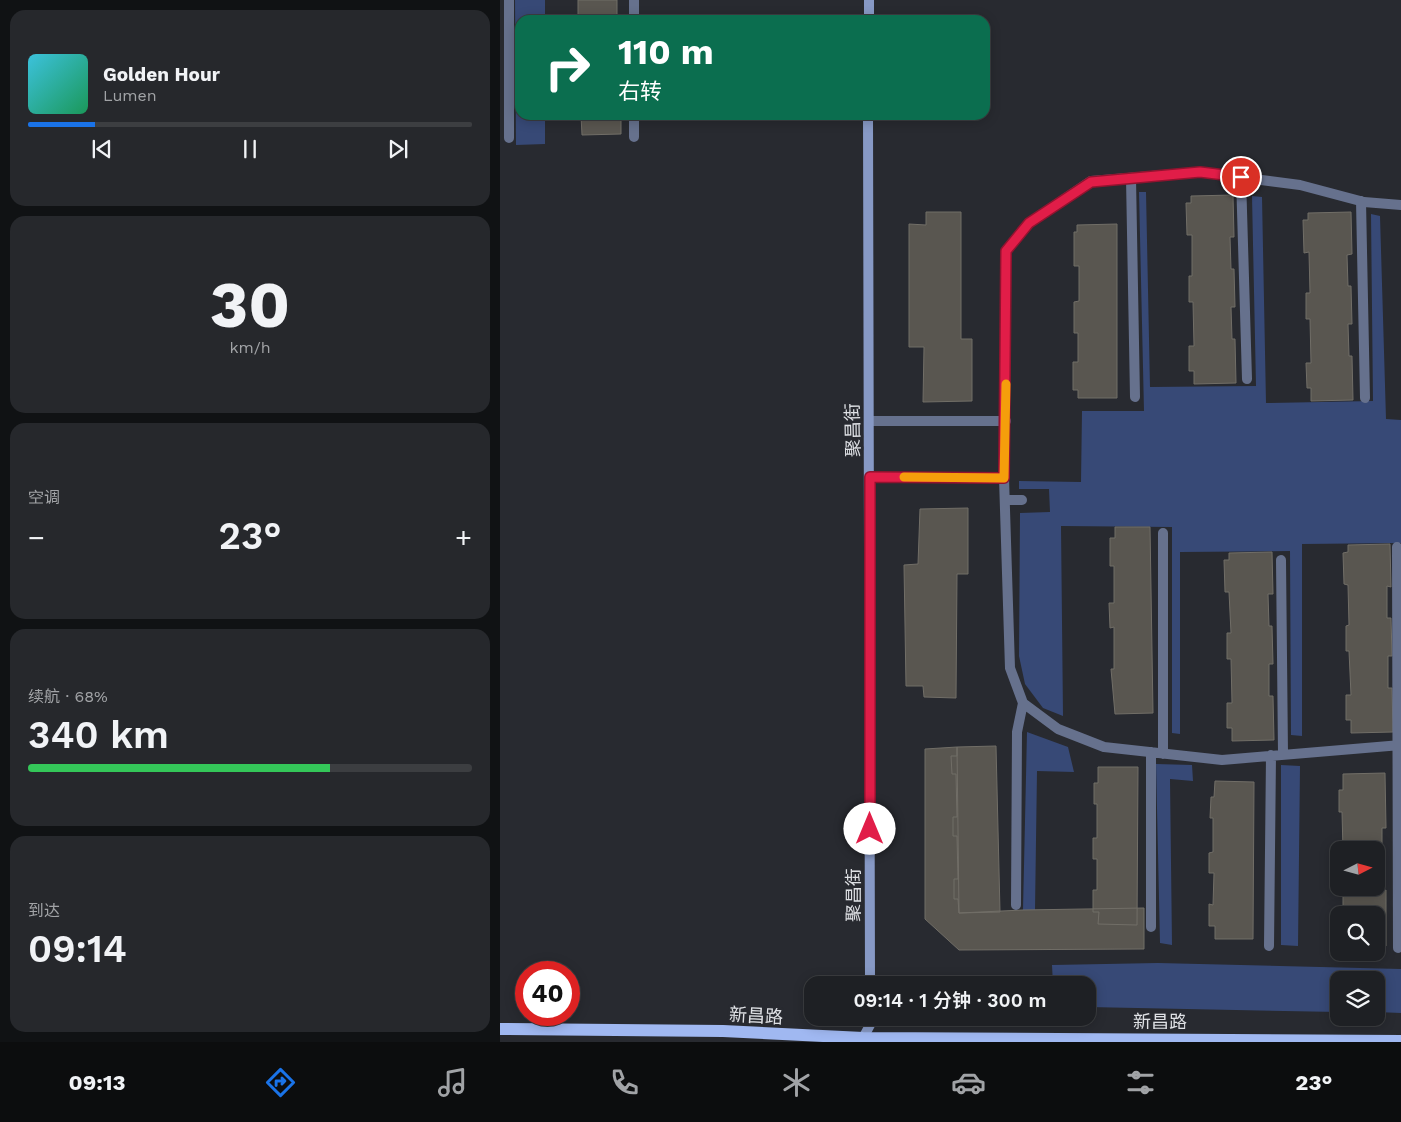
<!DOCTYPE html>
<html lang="zh">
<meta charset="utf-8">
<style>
:root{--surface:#1e2024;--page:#26282c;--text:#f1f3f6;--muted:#a1a3a6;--line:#3c3e41;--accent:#1a73e8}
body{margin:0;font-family:"Work Sans","Noto Sans SC",sans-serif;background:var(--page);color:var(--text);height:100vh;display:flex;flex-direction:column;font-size:19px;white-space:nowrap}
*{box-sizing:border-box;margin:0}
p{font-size:16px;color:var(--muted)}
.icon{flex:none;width:28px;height:28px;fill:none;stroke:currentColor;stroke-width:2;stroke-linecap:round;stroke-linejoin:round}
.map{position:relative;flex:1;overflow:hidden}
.drawer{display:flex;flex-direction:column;gap:10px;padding:10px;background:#101214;width:500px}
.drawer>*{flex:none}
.banner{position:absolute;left:15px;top:15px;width:475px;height:105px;border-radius:15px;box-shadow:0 2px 12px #0003,0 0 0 1px var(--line);background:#0b6e4f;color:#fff;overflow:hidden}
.needle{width:32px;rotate:84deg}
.fabs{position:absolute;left:830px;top:841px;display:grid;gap:10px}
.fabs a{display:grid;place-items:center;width:55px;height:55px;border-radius:10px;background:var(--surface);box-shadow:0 2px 12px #0003,0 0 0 1px var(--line);font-size:25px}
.speed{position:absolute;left:15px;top:961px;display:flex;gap:10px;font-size:25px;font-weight:700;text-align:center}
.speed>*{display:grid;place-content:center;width:65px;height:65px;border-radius:50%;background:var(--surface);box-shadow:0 2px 12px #0003,0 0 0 1px var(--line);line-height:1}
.speed .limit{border:8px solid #d22;background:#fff;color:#111}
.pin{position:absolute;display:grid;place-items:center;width:42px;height:42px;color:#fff;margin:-21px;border:2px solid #fff;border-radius:50%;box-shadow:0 1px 5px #0007}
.me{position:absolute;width:55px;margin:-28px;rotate:0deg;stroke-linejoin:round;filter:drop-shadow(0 0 4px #0008)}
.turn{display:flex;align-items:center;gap:18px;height:105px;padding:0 20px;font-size:22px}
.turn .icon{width:65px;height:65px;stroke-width:2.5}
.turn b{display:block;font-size:35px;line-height:42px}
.big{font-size:38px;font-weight:600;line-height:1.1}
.drawer .widget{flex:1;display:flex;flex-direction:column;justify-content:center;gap:8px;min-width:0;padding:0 18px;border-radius:15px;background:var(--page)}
.drawer .dial{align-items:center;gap:0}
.dial b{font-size:65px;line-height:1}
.song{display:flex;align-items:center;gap:15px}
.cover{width:60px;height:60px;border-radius:8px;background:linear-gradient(135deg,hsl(190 70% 55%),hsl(150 70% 35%))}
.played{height:5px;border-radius:2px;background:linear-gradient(90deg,var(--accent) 15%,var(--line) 15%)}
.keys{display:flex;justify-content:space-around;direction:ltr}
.heat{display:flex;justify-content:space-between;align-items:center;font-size:28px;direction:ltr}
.charge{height:8px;border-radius:4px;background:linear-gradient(90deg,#34c759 68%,var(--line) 0)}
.trip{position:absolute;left:304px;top:976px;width:292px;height:50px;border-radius:15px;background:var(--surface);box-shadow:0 2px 12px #0003,0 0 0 1px var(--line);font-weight:600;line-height:50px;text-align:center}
.menu{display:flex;height:80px;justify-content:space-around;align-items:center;background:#0c0d0e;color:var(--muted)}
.menu .icon{width:35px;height:35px}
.menu .selected{color:var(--accent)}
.menu b{font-size:22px;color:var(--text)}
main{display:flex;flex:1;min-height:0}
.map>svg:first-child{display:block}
</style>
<main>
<section class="drawer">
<div class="widget">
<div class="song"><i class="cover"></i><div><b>Golden Hour</b><p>Lumen</p></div></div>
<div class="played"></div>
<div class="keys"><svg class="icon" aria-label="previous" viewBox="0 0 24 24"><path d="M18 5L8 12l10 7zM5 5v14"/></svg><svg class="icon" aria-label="pause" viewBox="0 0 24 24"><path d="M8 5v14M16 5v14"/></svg><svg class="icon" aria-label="next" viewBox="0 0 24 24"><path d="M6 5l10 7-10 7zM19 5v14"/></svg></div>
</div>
<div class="widget dial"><b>30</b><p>km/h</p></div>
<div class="widget"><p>空调</p>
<div class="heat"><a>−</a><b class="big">23°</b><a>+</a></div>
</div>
<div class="widget"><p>续航 · 68%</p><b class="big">340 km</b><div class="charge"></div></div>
<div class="widget"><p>到达</p><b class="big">09:14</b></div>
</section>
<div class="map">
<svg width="901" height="1042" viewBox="0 0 901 1042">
<rect width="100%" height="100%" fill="#282a30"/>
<!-- green -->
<path fill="#374976" d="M15,0H45V20H20V115H45V144L16,145Z
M639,192H646L650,387L756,386L752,196L762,197L766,403L873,401L871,214L880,216L886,419L901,420V543L802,544V736L791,735L790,551L680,552V734L672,733V527L561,526L563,716L543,708L525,684L519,656L520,513L550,512L549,489H519V481L581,482L582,411H644Z
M527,732L568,747L574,772L537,771L535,910H523Z
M656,764L692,765L693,781L670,779L672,945L660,943Z
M781,765L800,766L798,946L781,945Z
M658,963L901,969V1013L876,1012V980H839V1012L588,1007V985H553L552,965Z"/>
<!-- building -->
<path fill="#595650" stroke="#716e67" d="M78,0H117V20H78Z
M81,115H121V134L82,135Z
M733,195L734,237H730L731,269H734L735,307H731L732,339H735L736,383L694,384V371H689V346H694L693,302H689V276H692V235H687L686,203H691V196Z
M426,212H461V339H472V401L423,402L424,347H409V224L426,225Z
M851,212L852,254L847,255L848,286H851L852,324H848L849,356H852L853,400L811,401V388H807L806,363H811L810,319H806V293H810L809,252L804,253L803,220H808V213Z
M617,224V398H578V390H573V362H578V333H574V302L579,301V266H574V232H577V225Z
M468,508V574H457L456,698L424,697L423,686H406L404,565L418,564L420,509Z
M615,527H650L653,713L615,714L611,669H614V627L610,628L609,603H614V566H610V538H615Z
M890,544L891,587L887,586V618H891L892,656H888V688H892L893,732L851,733V720H846V695H851L849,651H846V626L849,625L848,585L844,584L843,553L848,552V545Z
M772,552L773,594H768L769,626H772L773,664H769V696H773L774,740L732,741V728H727V703H732L731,659H727V633H731L729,592H725L724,560H729V553Z
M496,746L500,912L459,913L458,899H454V879H458L457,836H453V817H457L456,774H452L451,756H457V747Z
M457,747L459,913L523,910L644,908V949L459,950L425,919V749Z
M598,767H638L637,925L598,924L599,912H593V890H597V859H593V838H597V804H594V783H598Z
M885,773L886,828H882V891L886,890V946H876V915H843V888H876V850H843L842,812H839V790H843V774Z
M715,781L754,782L753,939H715V926H709V904L713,905L714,873H709V853L713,852V818H710L711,797H714Z"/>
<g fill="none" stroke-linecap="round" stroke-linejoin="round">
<!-- lane -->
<path stroke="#66718d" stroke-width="10" d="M134,0V20
M134,115V137
M9,138V0
M741,177L747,379
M631,178L635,397
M861,201L865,398
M901,205L864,202L800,185L700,172L591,181L529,223L506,251L504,478L510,668L523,703L558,729L604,747L722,760L901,745
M369,421H506
M370,477L504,478
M505,500H522
M663,533V754
M897,547L898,948
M781,560L783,754
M516,905L517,732L523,703
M651,927V752
M769,946L771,755"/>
<!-- secondary -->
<path stroke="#8799c5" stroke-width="10" d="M369,20V0
M368,115L370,985
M363,1038L370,1025V1018"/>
<!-- primary -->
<path stroke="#a0b8f1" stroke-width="12" d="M0,1029L223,1031L363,1038L901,1041"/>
</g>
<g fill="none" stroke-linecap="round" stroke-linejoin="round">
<!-- route casing -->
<g stroke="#92132f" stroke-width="12">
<path id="route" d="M370,829V477L504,478L506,251L529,223L591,182L700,172L741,177"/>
</g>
<!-- route -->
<use href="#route" stroke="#e11d48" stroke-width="9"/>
<!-- slow -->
<path stroke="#f59e0b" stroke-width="9" d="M404,477L504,478L506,384"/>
</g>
<g text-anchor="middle" stroke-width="5" stroke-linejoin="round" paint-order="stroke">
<!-- street labels -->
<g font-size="18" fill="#dfe1e5" stroke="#282a30">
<text transform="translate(353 430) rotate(-91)" y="6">聚昌街</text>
<text transform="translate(354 895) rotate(-90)" y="6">聚昌街</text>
<text transform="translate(256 1016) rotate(3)" y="6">新昌路</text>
<text x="660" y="1028">新昌路</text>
</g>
</g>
</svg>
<div class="fabs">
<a><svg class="needle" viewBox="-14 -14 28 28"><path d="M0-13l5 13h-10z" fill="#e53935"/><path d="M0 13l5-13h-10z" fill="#a1a3a6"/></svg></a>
<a><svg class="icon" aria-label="search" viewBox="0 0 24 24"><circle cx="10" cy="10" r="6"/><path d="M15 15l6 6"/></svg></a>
<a><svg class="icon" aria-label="layers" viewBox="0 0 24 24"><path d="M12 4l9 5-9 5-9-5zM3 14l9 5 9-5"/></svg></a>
</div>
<div class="speed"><div class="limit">40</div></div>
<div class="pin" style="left:741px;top:177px;background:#d93025"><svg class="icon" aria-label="arrive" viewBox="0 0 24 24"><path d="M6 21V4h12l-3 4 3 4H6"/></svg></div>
<svg class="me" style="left:370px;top:829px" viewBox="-20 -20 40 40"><circle r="19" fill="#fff"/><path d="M0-13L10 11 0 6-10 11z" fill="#e11d48"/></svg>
<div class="trip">09:14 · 1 分钟 · 300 m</div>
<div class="banner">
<div class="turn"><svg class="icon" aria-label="right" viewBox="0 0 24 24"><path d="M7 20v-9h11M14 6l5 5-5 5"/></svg><div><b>110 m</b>右转</div></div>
</div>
</div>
</main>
<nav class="menu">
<b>09:13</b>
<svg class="icon selected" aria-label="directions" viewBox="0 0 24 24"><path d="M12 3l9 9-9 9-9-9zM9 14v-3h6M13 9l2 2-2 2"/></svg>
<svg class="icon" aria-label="music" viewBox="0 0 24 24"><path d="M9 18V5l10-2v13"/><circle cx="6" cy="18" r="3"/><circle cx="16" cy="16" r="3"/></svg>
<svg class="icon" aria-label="phone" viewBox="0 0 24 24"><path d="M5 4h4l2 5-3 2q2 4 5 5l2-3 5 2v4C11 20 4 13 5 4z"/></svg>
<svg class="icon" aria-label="climate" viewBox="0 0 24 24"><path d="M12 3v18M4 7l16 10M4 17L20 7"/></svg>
<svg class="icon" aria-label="car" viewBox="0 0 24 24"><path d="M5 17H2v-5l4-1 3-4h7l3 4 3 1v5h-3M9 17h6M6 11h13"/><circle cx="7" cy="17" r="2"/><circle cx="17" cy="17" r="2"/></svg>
<svg class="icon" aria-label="filters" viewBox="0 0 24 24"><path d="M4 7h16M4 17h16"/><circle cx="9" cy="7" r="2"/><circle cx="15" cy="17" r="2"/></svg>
<b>23°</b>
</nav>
